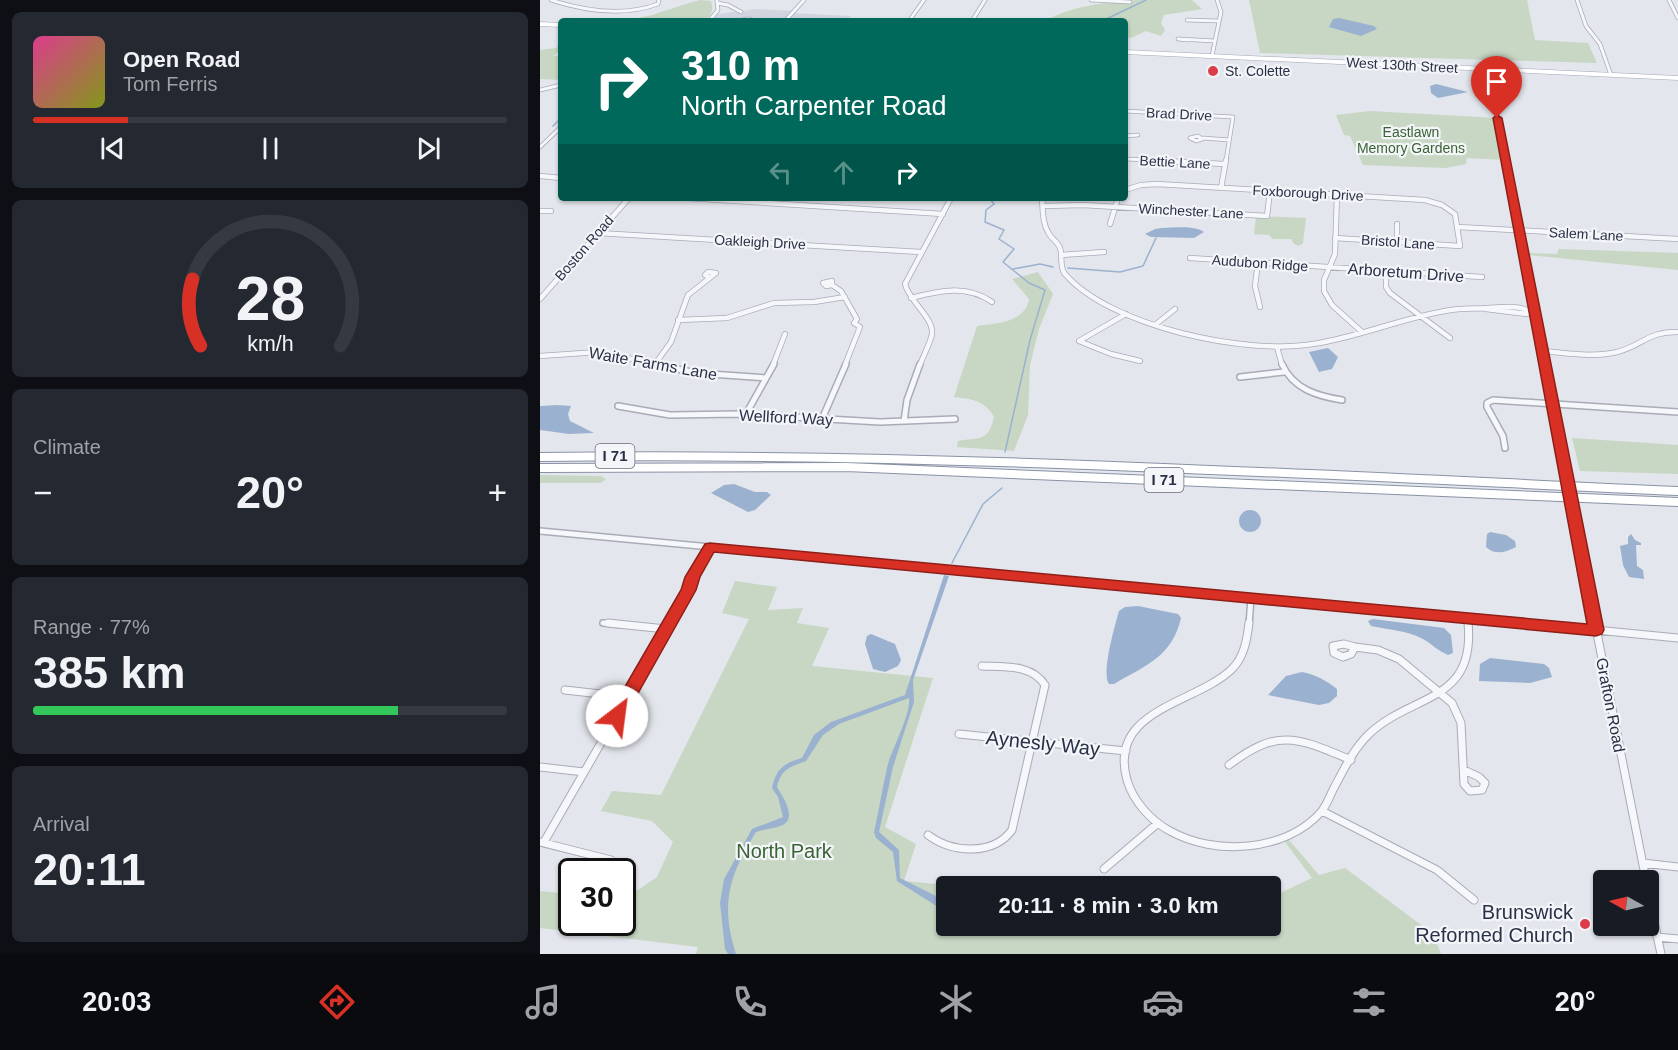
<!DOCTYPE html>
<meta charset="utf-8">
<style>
:root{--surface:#171b24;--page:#242831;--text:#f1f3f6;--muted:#9ea1a6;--line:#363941;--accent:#d93025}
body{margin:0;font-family:Arial,sans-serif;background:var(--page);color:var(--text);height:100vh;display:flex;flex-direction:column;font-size:22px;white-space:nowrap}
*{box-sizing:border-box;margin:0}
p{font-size:20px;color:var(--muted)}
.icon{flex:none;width:33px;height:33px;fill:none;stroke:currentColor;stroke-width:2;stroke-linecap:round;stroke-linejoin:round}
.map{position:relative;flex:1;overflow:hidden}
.details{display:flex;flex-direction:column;gap:12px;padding:12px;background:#0d0f14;width:540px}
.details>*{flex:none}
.hud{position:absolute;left:18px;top:18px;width:570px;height:183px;border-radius:6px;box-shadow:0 2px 4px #0004;background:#00695c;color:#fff;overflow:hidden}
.needle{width:39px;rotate:278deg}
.buttons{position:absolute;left:1053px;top:870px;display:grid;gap:12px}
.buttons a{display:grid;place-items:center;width:66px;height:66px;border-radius:6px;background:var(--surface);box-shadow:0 2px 4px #0004;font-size:30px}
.speed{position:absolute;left:18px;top:858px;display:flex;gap:12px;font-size:30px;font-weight:700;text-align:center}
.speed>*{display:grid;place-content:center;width:78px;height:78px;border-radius:50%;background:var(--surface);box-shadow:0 2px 4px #0004;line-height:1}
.speed .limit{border:3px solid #111;border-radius:9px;background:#fff;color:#111}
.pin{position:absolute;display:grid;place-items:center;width:51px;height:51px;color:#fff;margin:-62px -26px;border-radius:50% 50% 50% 0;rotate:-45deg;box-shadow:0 0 6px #0007}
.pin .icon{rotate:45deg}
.me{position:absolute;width:66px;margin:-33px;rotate:30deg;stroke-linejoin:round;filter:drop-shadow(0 0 4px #0008)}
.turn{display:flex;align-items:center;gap:21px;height:126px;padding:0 24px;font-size:27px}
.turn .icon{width:78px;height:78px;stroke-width:2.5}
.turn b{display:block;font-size:42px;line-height:51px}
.lanes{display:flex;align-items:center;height:57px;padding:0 24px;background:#0003;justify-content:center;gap:30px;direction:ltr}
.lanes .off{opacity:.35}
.big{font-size:45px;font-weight:700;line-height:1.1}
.details .tile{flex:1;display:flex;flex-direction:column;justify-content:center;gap:9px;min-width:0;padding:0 21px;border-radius:9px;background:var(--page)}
.details .dial{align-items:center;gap:0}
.dial svg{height:156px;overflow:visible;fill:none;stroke:var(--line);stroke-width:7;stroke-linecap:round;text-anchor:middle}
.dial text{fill:var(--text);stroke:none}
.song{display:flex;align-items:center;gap:18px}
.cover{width:72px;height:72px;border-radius:9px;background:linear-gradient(135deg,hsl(330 70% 55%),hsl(70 70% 35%))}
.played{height:6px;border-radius:3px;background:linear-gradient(90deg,var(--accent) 20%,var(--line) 20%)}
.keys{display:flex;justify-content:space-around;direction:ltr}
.heat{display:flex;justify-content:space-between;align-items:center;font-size:33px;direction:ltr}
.charge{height:9px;border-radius:4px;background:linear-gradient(90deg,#34c759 77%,var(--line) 0)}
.trip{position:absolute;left:396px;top:876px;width:345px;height:60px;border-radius:6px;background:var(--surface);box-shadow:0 2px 4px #0004;font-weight:700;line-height:60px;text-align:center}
.tab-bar{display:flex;height:96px;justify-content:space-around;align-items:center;background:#090b0e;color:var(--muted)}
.tab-bar .icon{width:42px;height:42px}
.tab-bar .active{color:var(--accent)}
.tab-bar b{font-size:27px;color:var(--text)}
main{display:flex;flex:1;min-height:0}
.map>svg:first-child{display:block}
</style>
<main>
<section class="details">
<div class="tile">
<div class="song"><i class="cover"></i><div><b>Open Road</b><p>Tom Ferris</p></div></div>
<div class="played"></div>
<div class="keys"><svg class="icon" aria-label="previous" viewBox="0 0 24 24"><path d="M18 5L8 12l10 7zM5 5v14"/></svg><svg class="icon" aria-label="pause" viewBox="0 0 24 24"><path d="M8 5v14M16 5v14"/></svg><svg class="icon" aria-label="next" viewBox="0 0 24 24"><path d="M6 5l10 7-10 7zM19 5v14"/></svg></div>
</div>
<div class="tile dial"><svg viewBox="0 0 100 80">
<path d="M14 69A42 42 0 1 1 86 69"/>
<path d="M14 69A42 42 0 0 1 10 35" stroke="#d93025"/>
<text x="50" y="56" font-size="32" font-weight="700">28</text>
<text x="50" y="72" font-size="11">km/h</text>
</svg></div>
<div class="tile"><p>Climate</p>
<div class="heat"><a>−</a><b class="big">20°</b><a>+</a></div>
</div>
<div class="tile"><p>Range · 77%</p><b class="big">385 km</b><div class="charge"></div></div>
<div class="tile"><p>Arrival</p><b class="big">20:11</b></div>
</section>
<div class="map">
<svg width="1138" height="954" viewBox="0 0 1138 954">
<rect width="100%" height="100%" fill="#e3e6ec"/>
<!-- built -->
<path fill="#d1d5df" d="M217,9L253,11L243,21H173L178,14Z
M254,13L311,16L307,20L285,19L281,21H248Z"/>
<!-- green -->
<path fill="#c7d7c3" d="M160,0L171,1C174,10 171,15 165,21H92C99,17 104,17 112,15C128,10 144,4 160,0Z
M596,0H652L662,9L624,15L621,23L625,30L621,36L606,31L591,38L585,37V21H505C532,5 566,3 596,0Z
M709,0H987L995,40L1048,43L1057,63L720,53Z
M21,44V50L13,56H21V71L19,72L21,80L0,79V50L16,48Z
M830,111L957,118L965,160L927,158L926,164L906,168L823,165L810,136L804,135L796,115Z
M716,216L766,218L763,243L759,246L754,244L751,239H733L729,235L714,234Z
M1019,249L1138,253V270L989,255L988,253L1017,254Z
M498,272L513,294L499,329L490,365L488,415L474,451L417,447L418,441C441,437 448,442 454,417C445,400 431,399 414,397L437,326C456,323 485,323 489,299L472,279Z
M1032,438L1138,445V474L1040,471Z
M0,475L61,476L66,479L61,483H0Z
M195,581L237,587L228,610L263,608L257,623L289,628L272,666L393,678L345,827L376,844L364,881L417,886H406V926H730L731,892L740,893L772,878L745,842L749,840L779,875L805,868L893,934L901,954H156L158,947L0,928V891L31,894L32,922H82L83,900L117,877L133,842L112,821L61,811L72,791L121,795L209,619L182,613Z"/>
<!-- water -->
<path fill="#9bb1d0" d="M799,18L834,26L837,29L821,36L789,27L793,19Z
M896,84L928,92L898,98L891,93L890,86Z
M622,228C635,228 653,225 664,232L654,238L611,237L605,234L615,229Z
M788,348L798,357L792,369L779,372L769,352Z
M17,405L31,406L28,414L30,421L54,433L29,434L0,430V406Z
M194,484L215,492H227L231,495L215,510L208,512L171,493L184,485Z
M699 521a11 11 0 1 1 22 0a11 11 0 1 1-22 0Z
M950,532L966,535L975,541L976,547C966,552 956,556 946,547L947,534Z
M1091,534L1095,540L1101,543V545H1096L1097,566L1103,570L1104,579L1089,577L1083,565L1080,546L1088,544V537Z
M404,575L409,576L373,680L374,702L353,767L339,832L359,850L360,878L394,895L406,906V912L357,881L353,852L336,838L334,832C339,811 342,789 347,768C351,749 371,716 369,698L299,724L283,735L266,761C250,767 241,769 237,787C243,797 259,820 240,826C232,829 224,829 216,832C189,875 180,905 196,954H188L185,949L180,903L184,879L212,829L243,817L238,797L232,788C236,769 244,763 262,758L274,735L291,722L365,695Z
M598,606L638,614L641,618C632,657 606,665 574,684H569C561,674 575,625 579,611L585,607Z
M833,619L904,628L911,635L913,653L908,655C898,651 892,644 883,639C866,630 849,630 831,626L828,621Z
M331,634L355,644L361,660L358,666L345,672L333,669L325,644L327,636Z
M950,658L1004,664L1009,668L1012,677L990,683L939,681L940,664Z
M762,672C775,674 787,681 797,689V696L789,703L779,705L728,695L746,676Z"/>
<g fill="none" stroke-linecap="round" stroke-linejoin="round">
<!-- stream -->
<path stroke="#9bb1d0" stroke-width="1.5" d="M562,21L606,0
M13,126L21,118
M449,198L454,204L446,210L445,222L464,230L459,239L474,249L463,262L489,283L505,290L490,340L465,452
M528,268L580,272L603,266L616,238
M473,269L500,264L513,267
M412,563L443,504L462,488"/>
<!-- minor-far3 casing -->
<g stroke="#a7acb7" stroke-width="4.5">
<path id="minor-far3" d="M11,0C45,11 83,17 118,4L119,0
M551,0L590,2
M1037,0L1046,26L1060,44L1071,75
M1129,0L1138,18
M177,3L188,5L201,12
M206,19H210L203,20Z
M647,20L679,21
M169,21L178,10L177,1
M245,21L264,0
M369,21L384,0
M432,21L445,0
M648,40L638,39L675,41
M672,56L681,12L677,0
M948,69L966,161
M0,90L21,85
M585,111L693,117L686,161
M585,136L598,135
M658,136L662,139L656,141L650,138Z
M663,138L689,140
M0,147L21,127
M585,159L632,161"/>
</g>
<!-- minor-far2 casing -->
<g stroke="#a7acb7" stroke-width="6">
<path id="minor-far2" d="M602,160L685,164
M965,160L1005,365
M0,176L21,178
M681,188L686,160
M585,190L601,185L617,184L885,200L902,205L915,214L920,246L795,238
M797,195L795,254L784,280V291L792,305L822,332
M148,198L403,214
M502,198C503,210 502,223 509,234C512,239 518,242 520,248C523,256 519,267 525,274C571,327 706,355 773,344C820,337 864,317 911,310C923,308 935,309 947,308C962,307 979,305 992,312L987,314L946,309
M503,206L543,205L727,216L730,191
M0,211H11
M570,224L578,198
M857,224V242
M918,227L1138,239
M58,233L381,252
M521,255L564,252
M650,258L942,277
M718,262L715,286L720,307
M846,271V287L850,293L910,338
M292,281V285L286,286L283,283Z
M292,285L301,291L317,319L314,323L320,327L305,365
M371,298C400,291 426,284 452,302
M0,299L89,198
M138,320L187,318L234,303L274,302L305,297
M615,325L635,309
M539,341L571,354L600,361
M539,341L586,314
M737,347L742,365
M1002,351C1027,353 1052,358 1077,352C1102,346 1108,331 1138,332
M0,356L58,352L121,365
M115,364L131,342L148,295L176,273L168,272L165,275L168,277
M233,365L245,334
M380,365C383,356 390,344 392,334C394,318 369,301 365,284L411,198"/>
</g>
<!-- minor-far1 casing -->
<g stroke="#a7acb7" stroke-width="8">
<path id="minor-far1" d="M114,364L156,373L226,378
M742,364C753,389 777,396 802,400
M1005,364L1025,470
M700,377L744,372
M78,406L130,415L199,414L340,422L415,419
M206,414L234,364
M282,419L306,364
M364,421L367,400L380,364
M965,448L963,436L947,407V403L953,400L1138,412
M1034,515L1056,625
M0,531L999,625
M928,618L929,625
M63,623L83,625
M129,625C144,599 155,573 170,547
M709,625L711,598"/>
</g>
<!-- minor casing -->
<g stroke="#a7acb7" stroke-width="9">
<path id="minor" d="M68,623L126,629
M709,623C707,640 704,657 692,669C656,704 567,709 587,780C593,801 611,821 630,831C675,856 745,852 781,812C787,805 790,795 794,788C804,769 813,750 828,735C871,693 936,704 928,623
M983,623L1138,638
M1055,623L1106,880
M804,644L815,647L811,654L803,657L794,653L793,646Z
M815,647L838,650L859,659L912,703L921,723L924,784L930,791L942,790L945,783L939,777L924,770
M25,690L87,697
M419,734L586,751
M689,765C739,727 758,738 811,760
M0,767L44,772
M782,811L897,870L934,900
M388,835C412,853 453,856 472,830L505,685C492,664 464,667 442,666
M0,842L71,860
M4,842L130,623
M1103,863L1138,867
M564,869L618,823
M1108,893L1121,954
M1117,937L1138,939"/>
</g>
<!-- major casing -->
<g stroke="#a1a9b9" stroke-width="5">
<path id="major" d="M0,24L21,25
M585,52L1138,78"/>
</g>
<!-- highway casing -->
<g stroke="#8992a5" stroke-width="10">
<path id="highway" d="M0,457C380,452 759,474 1138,491
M0,468L306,467L1138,502"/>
</g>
<!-- minor-far3 -->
<use href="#minor-far3" stroke="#f6f7fa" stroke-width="3"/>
<!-- minor-far2 -->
<use href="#minor-far2" stroke="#f6f7fa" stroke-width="4.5"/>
<!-- minor-far1 -->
<use href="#minor-far1" stroke="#f6f7fa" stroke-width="5"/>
<!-- minor -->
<use href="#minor" stroke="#f6f7fa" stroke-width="7"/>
<!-- major -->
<use href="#major" stroke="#fff" stroke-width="4"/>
<!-- highway -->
<use href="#highway" stroke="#fff" stroke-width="8"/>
<!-- minor-bridge casing -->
<g stroke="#a7acb7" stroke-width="8" stroke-linecap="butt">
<path id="minor-bridge" d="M1025,470L1034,515"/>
</g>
<!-- minor-bridge -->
<use href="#minor-bridge" stroke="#f6f7fa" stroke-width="5"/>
</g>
<!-- route -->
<path fill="#d93025" stroke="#8d1f18" stroke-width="1.5" d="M957,115L962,118L1064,630L1062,634L1056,636L174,552L160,577L156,590L83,720H71L68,716L141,590L145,577L165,544L170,543L1047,624L953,118Z"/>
<!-- markers -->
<g fill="#dc3d4a" stroke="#f3f5f9" stroke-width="2">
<circle cx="673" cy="71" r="6"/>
<circle cx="1045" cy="924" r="6"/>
</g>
<g text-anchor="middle" stroke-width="4.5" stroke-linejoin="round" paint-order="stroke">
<!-- far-street labels -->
<g font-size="14" fill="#293147" stroke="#f3f5f9">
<text transform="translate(862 65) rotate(3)" y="5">West 130th Street</text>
<text transform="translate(639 114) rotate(3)" y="5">Brad Drive</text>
<text transform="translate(635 162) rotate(3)" y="5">Bettie Lane</text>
<text transform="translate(768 193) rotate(3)" y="5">Foxborough Drive</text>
<text transform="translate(651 211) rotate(3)" y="5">Winchester Lane</text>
<text transform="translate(1046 234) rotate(3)" y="5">Salem Lane</text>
<text transform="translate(220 242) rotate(3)" y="5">Oakleigh Drive</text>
<text transform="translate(858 242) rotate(4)" y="5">Bristol Lane</text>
<text transform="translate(44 248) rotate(-49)" y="5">Boston Road</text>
<text transform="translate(720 263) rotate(4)" y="5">Audubon Ridge</text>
</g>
<!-- far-poi labels -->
<g font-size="14" fill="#293147" stroke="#f3f5f9" text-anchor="start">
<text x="685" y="76">St. Colette</text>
</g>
<!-- far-park labels -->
<g font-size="14" fill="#3a6434" stroke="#f3f5f9">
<text x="871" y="137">Eastlawn<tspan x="871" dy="16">Memory Gardens</tspan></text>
</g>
<!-- shield labels -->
<g fill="#f3f5f9" stroke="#666c7c" stroke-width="1.5">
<rect x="55.5" y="444" width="39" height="24" rx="4.5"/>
<rect x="604.5" y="468" width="39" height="24" rx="4.5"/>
</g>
<g font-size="15" font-weight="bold" fill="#293147">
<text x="75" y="461">I 71</text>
<text x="624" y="485">I 71</text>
</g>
<!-- street labels -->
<g font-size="16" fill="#293147" stroke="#f3f5f9">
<text transform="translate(866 272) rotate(4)" y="6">Arboretum Drive</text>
<text transform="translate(113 363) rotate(10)" y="6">Waite Farms Lane</text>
<text transform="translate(246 417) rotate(3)" y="6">Wellford Way</text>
<text transform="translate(1071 705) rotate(79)" y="6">Grafton Road</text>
</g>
<!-- near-street labels -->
<g font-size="20" fill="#293147" stroke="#f3f5f9">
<text transform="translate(503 743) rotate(6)" y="7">Aynesly Way</text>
</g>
<!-- near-park labels -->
<g font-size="20" fill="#3a6434" stroke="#f3f5f9">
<text x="244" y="858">North Park</text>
</g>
<!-- near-poi labels -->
<g font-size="20" fill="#293147" stroke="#f3f5f9" text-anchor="end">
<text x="1033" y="919">Brunswick<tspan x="1033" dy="23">Reformed Church</tspan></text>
</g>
</g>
</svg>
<div class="buttons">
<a><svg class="needle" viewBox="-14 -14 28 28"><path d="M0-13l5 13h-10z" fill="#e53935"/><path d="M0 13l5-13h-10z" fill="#9ea1a6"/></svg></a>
</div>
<div class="speed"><div class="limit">30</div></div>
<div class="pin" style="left:957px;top:118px;background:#d93025"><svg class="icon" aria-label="arrive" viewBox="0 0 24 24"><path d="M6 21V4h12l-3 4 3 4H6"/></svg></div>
<svg class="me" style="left:77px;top:716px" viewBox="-20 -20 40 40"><circle r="19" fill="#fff"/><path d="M0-13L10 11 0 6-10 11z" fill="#d93025"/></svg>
<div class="trip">20:11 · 8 min · 3.0 km</div>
<div class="hud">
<div class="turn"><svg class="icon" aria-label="right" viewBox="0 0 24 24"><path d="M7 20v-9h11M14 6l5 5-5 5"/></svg><div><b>310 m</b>North Carpenter Road</div></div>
<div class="lanes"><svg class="icon off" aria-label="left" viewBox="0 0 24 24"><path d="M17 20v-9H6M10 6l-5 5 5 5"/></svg><svg class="icon off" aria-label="ahead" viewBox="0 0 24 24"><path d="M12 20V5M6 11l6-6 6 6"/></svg><svg class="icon" aria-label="right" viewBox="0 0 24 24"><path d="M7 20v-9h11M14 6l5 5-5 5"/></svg></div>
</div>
</div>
</main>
<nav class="tab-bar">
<b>20:03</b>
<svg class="icon active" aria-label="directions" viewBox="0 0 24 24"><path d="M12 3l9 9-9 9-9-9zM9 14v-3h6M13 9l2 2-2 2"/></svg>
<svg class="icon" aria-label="music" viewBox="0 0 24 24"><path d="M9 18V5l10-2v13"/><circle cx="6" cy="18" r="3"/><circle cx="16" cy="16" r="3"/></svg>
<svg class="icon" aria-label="phone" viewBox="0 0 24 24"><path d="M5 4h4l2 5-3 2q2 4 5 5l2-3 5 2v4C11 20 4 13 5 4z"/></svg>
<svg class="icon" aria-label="climate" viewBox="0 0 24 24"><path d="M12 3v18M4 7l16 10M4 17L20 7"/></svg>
<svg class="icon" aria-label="car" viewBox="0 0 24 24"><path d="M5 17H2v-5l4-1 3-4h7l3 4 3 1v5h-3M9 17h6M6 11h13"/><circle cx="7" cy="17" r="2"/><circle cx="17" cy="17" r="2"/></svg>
<svg class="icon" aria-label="filters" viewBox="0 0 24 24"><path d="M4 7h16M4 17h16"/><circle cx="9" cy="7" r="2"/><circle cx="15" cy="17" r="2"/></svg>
<b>20°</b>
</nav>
